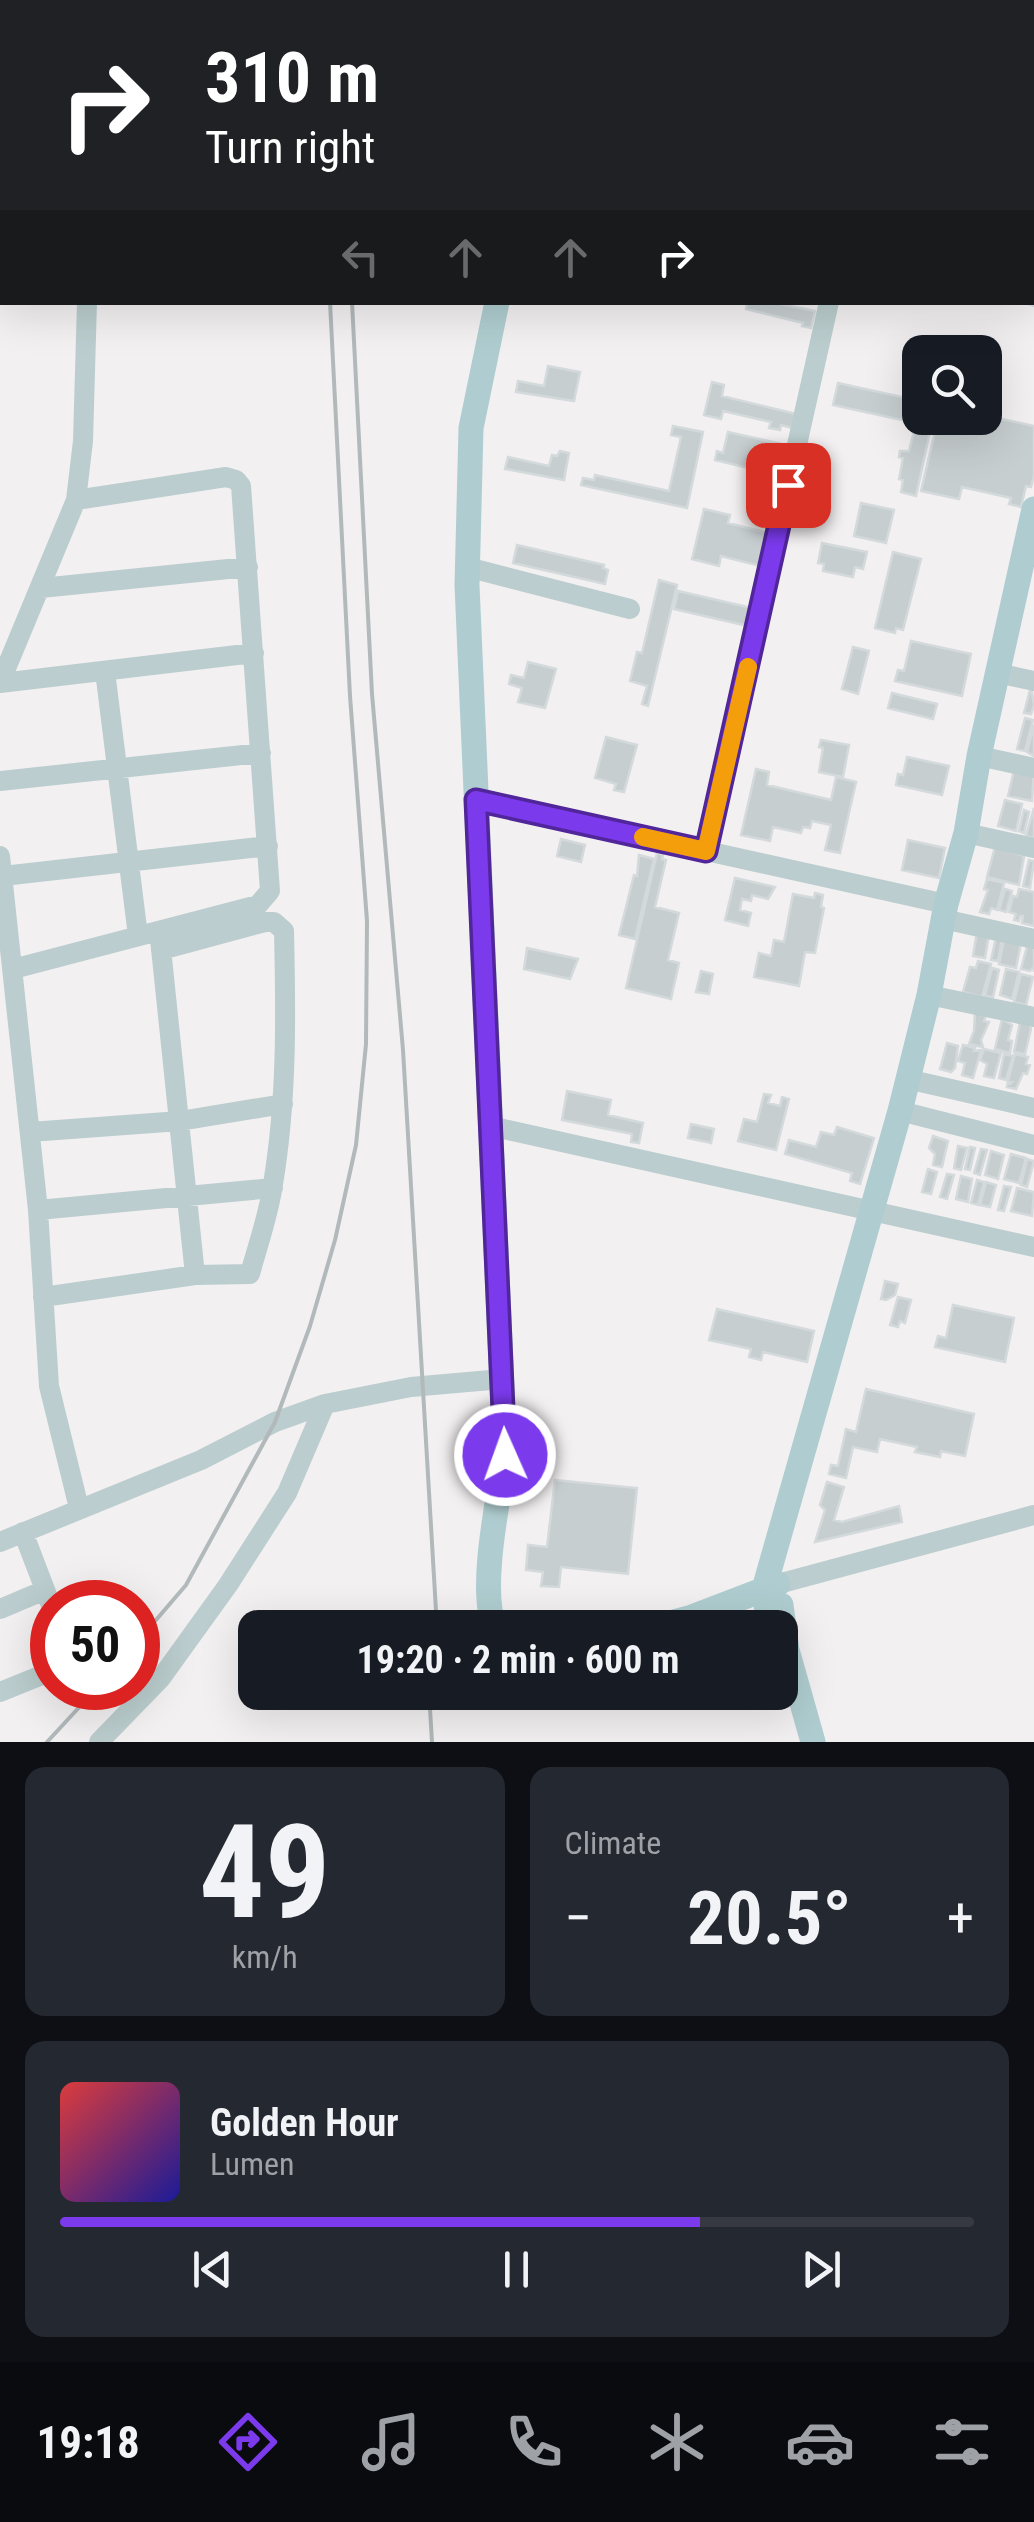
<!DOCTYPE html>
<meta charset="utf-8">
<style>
:root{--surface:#171b24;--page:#242831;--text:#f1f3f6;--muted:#9ea1a6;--line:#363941;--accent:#7c3aed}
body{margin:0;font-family:"Roboto Condensed",sans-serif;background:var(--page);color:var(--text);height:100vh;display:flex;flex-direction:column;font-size:38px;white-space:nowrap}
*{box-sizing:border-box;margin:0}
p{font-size:32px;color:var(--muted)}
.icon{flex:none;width:55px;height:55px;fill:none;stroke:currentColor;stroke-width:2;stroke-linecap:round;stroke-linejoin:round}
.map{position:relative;height:1742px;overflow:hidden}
.side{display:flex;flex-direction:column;gap:25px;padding:25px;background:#0d0f14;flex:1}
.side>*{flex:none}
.guide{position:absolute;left:0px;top:0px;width:1035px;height:305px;box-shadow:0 10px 40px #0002;background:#202124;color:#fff;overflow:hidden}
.fabs{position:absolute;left:902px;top:335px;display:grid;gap:20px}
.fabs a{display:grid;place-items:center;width:100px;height:100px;border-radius:20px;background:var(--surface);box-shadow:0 10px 40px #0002;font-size:50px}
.speed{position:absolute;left:30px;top:1580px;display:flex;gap:20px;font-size:50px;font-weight:700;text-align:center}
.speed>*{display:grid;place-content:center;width:130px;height:130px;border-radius:50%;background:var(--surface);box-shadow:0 10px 40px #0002;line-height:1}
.speed .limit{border:15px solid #d22;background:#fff;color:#111}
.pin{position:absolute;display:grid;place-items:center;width:85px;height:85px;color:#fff;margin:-42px;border-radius:20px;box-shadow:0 5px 15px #0006}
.me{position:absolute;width:110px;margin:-55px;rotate:358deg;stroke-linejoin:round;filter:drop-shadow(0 0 8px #0008)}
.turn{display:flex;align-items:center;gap:35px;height:210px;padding:0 40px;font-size:45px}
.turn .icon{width:130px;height:130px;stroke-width:2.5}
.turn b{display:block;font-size:70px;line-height:85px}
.lanes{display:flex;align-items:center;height:95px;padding:0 40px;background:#0003;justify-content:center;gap:50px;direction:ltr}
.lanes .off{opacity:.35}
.big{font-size:75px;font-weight:700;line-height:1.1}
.side .widget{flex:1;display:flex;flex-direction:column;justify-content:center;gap:15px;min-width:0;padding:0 35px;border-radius:20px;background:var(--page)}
.side .dial{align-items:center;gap:0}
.dial b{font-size:130px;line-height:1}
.song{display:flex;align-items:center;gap:30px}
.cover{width:120px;height:120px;border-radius:15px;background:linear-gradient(135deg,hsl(0 70% 55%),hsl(240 70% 35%))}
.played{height:10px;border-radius:5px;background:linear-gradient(90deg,var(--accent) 70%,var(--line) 70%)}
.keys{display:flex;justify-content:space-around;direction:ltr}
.heat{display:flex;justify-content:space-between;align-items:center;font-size:55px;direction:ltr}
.side .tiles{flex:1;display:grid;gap:25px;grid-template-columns:1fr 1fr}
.widget:last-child{grid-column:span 2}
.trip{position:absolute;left:238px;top:1610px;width:560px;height:100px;border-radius:20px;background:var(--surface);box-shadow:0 10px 40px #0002;font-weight:700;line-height:100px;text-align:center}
.dock{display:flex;height:160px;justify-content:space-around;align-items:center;background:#090b0e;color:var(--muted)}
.dock .icon{width:70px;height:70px}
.dock .on{color:var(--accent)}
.dock b{font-size:45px;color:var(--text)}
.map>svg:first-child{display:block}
</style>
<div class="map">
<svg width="1034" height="1742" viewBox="0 0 1034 1742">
<rect width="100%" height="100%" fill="#f3f0f1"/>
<!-- education -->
<path fill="#e1dfe1" d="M583,0H1034V98L1032,2Z"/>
<!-- building -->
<path fill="#c7ced0" stroke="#d4dadc" stroke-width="2.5" d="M826,0H868L880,2H825Z
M1032,216L1034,217V306L1022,302H1032Z
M747,302H770L815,311L811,328L802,326L803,323L746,309Z
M548,366L580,372L574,401L516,392L518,381L544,386Z
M712,382L724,385L722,396L796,414L792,428L781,425L780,430L769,428L771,422L723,411L721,419L704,415Z
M838,383L920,401V418H933L916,496L901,492L903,480L899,479L903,458L899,457L900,451H909L916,423L833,405Z
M985,415L1034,426V476L1031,487L1026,486L1021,507L1009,504L1011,498L962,487L959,499L921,491L938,418H985Z
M673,426L703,432L687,508L581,485L583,478L594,480L595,475L669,491L681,437L671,435Z
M728,432L786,445L782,476L715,460L717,451L723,453Z
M560,451L569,453L564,480L505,469L508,457L549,466L552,455L557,456Z
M861,503L894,510L886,543L854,536Z
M704,509L730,515L728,523L772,534L764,567L721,556L719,566L692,559Z
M822,543L867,552L863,569L855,567L853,577L823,571L824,564L818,563Z
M517,545L604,565L603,568L608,570L605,584L513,563Z
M893,552L921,559L903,630L896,628L895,633L875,628Z
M659,580L677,585L648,706L642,704L647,686L630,681L637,652L642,653Z
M678,591L756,609L752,627L674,609Z
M911,641L971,654L962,696L895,681L898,670L904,671Z
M853,647L869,651L858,694L842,689Z
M528,662L556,669L545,708L518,702L522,688L509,684L511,675L524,678Z
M1031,686L1034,705L1031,714L1024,713Z
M892,693L937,704L933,719L888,708Z
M1025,718L1033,720L1025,751L1017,749Z
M1034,725V756L1027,752Z
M606,737L637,745L624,792L614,790L616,784L595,778Z
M821,740L849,745L843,777L819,772L823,748L819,747Z
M907,757L949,766L942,795L896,785L898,774L903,775Z
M1015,766L1034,770L1032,801L1008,796Z
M756,769L769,772L767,785L831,800L836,777L856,782L840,853L825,850L831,825L812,821L810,828L803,827L801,833L773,827L770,841L741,835Z
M1005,800L1022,804L1016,831L998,826Z
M1034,808V835L1033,838L1026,836Z
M1024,810L1029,812L1024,833L1019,831Z
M561,839L585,845L581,862L557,856Z
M908,840L945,848L939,878L902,870Z
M995,847L1024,856L1019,885L987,877Z
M657,853L663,855L662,859L666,860L655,907L679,913L668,960L679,963L671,999L626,988Z
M639,855L654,859L635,939L619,935L634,875L637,876Z
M1029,860L1034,861L1030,888L1023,886Z
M735,878L775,887L768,899L752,895L751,901L742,899L740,910L751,913L748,926L725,920Z
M987,879L1004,883L997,910L991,908L989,914L980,912L988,890L984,889Z
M1005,889L1012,891L1006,912L999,910Z
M1019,889L1034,892V926L1022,923L1023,916H1020L1019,921L1014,920L1016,914L1009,912L1013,896L1017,897Z
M815,893L823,895L821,907L824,908L815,953L805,952L799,986L754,977L759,953L771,956L774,940L784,942L793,894L814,898Z
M977,932L989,934L985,958L973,956Z
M996,938L1002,939L998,961L991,960Z
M1004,940L1021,943L1016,968L999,964Z
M1028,943L1034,944V972V967L1030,971L1021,969Z
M527,948L578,959L570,979L524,969Z
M978,961L991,964L982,997L963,992L970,967L976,968Z
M992,968L999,970L993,997L985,996Z
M1006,969L1019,972L1012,999L1000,995Z
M701,971L713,974L709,994L696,992Z
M1021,974L1033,977L1026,1005L1014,1002Z
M975,1012L986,1015L984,1021L989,1022L981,1040L983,1047L969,1044L974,1031Z
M1002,1019L1012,1025L1008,1040L1012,1041L1010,1053L995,1049Z
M1020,1022L1030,1024L1031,1029L1025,1054L1014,1052Z
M947,1043L958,1046L955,1068L951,1072L940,1069Z
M963,1045L975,1048L974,1051L981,1050L973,1078L962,1075L965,1063L958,1061Z
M984,1049L1001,1053L994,1078L984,1076L987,1064L980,1060Z
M1004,1054L1013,1056L1006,1080L999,1078Z
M1015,1054L1028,1057L1026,1064L1030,1065L1027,1074L1023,1073L1016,1089L1007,1087L1008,1082L1010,1084L1012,1082L1008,1081Z
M567,1091L611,1100L608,1115L643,1123L639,1143L631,1142L632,1134L562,1120Z
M764,1094L771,1095L768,1103L780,1106L782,1097L789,1099L776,1150L738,1141L744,1119L757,1122Z
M691,1124L714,1129L711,1143L688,1138Z
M837,1127L874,1138L860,1184L850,1181L852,1173L785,1154L789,1140L816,1147L821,1132L834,1135Z
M933,1136L948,1141L942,1167L933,1165L935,1154L929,1148Z
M958,1146L967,1148L961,1170L954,1168Z
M970,1147L975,1148L970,1170L965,1169Z
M981,1149L987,1150L980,1175L974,1173Z
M991,1151L1004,1155L998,1179L985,1175Z
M1011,1154L1026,1158L1019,1183L1004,1179Z
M1027,1159L1034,1161L1027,1187L1021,1185Z
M928,1169L937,1172L931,1194L922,1192Z
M947,1174L954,1175L947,1199L940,1197Z
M961,1176L972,1179L968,1202L956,1199Z
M977,1180L984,1182L978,1205L971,1203Z
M986,1182L996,1185L990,1207L980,1205Z
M1004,1186L1011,1187L1004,1211L998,1210Z
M1017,1188L1034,1192L1032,1216L1011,1211Z
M885,1281L898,1284L895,1295L886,1300L881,1299Z
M898,1297L911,1300L905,1323L900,1321L898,1327L890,1325Z
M953,1305L1014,1318L1005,1362L935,1347L938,1336L946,1338Z
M717,1309L814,1331L807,1362L763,1352L761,1360L749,1357L751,1349L709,1340Z
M866,1389L974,1414L965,1456L941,1451L940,1457L915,1452L917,1447L880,1439L877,1452L853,1447L846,1478L829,1474L831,1465L838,1466L846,1429L856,1432Z
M555,1480L637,1488L628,1574L561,1567L559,1587L541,1586L543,1572L526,1570L528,1545L547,1547Z
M827,1482L844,1487L834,1520L842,1522L899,1506L902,1522L815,1542L825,1510L820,1505Z"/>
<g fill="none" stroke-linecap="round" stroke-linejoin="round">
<!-- minor -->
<path stroke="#bbcdce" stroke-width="20" d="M276,0V2
M133,2L134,0
M0,77L2,78
M1032,117L1034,118
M0,175L2,176
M467,567L630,609
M41,588L248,567
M105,671L138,936
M997,673L1034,681
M0,683L76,500L83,441L87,302
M0,683L254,653
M979,756L1034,768
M0,781L261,753
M476,800L946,904
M966,833L1034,848
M706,851L829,302
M0,856L38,1210L49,1386L79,1508
M3,876L268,846
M943,919L1034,939
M160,939L195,1275
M13,969L258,905L270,891L241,486L236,480L226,477L76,500
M929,995L1034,1017
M907,1079L1034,1108
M900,1111L1034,1145
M490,1126L1034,1247
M30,1132L180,1121L283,1104
M38,1210L273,1188
M43,1297L195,1275L250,1274C258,1244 269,1214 273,1184C287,1100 286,1016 284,931L274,922H265L161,950
M23,1532L52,1608
M0,1542L201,1460L275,1422L325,1404L411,1387L502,1379
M778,1584L1034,1515
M0,1609L45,1590
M0,1692L52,1671
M99,1742L161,1678L228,1585L287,1493L325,1404"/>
<!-- major -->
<path stroke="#afcdd0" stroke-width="25" d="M556,0V2
M781,1605L787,1650L813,1742
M495,1628C478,1590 499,1497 505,1455L467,585L471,428L497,302
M651,1628L692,1617L778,1584
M769,1628L764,1589L900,1111L929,995L946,904L966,833L979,756L1034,509"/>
<!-- rail -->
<path stroke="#b2b9bb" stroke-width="4" d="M313,0L314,2
M336,0V2
M352,302L372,694L403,1050L437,1628
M138,1641L186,1585L275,1422L310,1326L335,1240L356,1145L366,1044L367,921L350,696L330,302
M429,1692L432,1742
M47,1742L97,1688"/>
</g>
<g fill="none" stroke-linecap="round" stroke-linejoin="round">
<!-- route casing -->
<g stroke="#51269a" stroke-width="25">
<path id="route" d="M505,1455L476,800L706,851L788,485"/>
</g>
<!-- route -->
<use href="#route" stroke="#7c3aed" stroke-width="18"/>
<!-- slow -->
<path stroke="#f59e0b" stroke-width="18" d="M643,837L706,851L748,667"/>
</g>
</svg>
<div class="fabs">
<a><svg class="icon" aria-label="search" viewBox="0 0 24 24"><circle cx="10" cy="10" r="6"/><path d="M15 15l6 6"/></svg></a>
</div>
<div class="speed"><div class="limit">50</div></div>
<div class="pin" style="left:788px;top:485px;background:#d93025"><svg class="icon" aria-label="arrive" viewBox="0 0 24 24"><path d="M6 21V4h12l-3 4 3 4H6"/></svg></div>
<svg class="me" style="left:505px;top:1455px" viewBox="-20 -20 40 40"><circle r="17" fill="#7c3aed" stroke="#fff" stroke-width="3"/><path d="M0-11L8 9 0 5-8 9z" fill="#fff"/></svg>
<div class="trip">19:20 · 2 min · 600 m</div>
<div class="guide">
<div class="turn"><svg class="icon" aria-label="right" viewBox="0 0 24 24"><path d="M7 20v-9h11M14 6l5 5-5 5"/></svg><div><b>310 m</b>Turn right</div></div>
<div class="lanes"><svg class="icon off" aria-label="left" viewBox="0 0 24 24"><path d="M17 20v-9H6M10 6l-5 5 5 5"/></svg><svg class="icon off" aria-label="ahead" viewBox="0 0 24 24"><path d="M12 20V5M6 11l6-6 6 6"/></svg><svg class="icon off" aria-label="ahead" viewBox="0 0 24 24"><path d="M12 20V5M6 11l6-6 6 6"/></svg><svg class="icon" aria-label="right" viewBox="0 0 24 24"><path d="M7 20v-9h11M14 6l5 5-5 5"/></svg></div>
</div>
</div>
<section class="side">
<div class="tiles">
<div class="widget dial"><b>49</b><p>km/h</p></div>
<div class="widget"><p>Climate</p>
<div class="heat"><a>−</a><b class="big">20.5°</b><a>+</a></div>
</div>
<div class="widget">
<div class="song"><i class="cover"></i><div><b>Golden Hour</b><p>Lumen</p></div></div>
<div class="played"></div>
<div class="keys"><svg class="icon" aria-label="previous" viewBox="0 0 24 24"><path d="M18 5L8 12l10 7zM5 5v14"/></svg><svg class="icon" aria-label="pause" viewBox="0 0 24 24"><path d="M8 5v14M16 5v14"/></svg><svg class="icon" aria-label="next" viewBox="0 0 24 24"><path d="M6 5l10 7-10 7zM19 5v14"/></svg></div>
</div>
</div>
</section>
<nav class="dock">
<b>19:18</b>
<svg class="icon on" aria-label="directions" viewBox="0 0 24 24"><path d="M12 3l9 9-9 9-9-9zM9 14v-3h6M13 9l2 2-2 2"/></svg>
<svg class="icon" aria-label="music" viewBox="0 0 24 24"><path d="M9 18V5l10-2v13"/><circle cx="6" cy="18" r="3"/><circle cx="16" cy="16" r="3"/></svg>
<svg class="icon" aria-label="phone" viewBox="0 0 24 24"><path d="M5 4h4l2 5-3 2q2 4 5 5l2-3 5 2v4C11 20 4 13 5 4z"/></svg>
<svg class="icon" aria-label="climate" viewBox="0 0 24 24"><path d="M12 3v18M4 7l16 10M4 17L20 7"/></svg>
<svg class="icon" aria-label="car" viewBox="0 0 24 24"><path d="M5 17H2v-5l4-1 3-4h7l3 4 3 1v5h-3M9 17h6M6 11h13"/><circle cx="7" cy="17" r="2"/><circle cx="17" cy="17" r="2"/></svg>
<svg class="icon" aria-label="filters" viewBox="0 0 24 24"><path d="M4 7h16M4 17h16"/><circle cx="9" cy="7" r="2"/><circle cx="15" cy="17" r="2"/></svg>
</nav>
